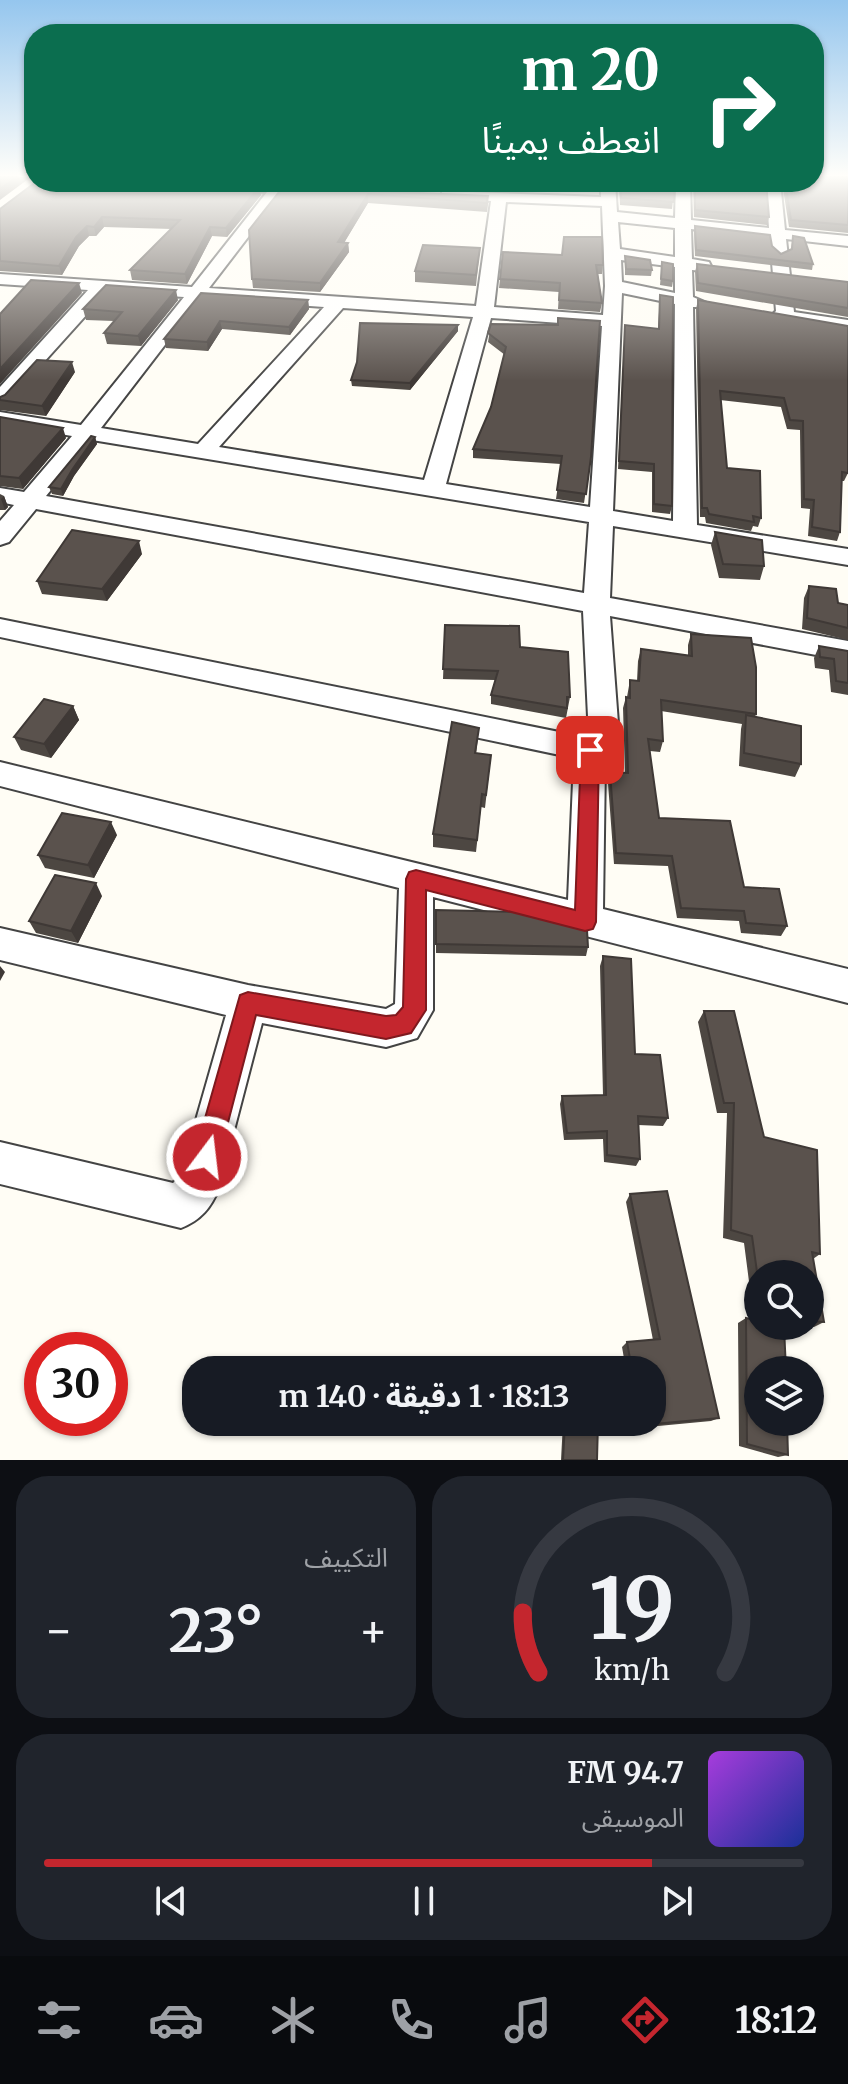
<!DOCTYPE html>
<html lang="ar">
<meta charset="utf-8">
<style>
:root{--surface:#171b24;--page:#20242c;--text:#f1f3f6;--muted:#9ea1a6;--line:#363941;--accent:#c4262e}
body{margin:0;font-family:Merriweather,"Noto Sans Arabic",serif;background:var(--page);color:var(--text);direction:rtl;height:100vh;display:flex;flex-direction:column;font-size:30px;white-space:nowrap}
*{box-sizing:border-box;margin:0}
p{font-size:26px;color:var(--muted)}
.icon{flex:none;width:44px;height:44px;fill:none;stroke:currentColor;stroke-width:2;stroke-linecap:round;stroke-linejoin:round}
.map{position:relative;height:1460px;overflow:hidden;direction:ltr}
.side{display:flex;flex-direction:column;gap:16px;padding:16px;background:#0d0f14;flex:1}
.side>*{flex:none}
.guide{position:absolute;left:24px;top:24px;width:800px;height:168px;border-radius:32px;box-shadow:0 2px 6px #0004;direction:rtl;background:#0b6e4f;color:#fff;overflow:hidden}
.fabs{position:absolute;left:744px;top:1260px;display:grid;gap:16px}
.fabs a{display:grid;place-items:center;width:80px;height:80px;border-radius:50%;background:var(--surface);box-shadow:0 2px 6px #0004;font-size:40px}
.speed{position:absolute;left:24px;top:1332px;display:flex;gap:16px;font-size:40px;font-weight:700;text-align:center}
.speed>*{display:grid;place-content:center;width:104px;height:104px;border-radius:50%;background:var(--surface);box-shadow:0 2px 6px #0004;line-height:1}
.speed .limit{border:12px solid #d22;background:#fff;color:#111}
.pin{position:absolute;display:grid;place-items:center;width:68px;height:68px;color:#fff;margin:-34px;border-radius:16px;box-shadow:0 4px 12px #0006}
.me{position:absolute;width:88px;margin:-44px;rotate:15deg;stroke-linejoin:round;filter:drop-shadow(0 0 6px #0008)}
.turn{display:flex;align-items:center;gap:28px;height:168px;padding:0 32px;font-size:36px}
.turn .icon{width:104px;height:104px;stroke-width:2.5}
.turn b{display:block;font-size:56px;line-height:68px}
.big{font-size:60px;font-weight:700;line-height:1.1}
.side .card{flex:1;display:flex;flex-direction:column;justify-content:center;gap:12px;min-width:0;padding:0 28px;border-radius:32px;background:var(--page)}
.side .dial{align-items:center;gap:0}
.dial svg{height:208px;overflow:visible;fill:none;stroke:var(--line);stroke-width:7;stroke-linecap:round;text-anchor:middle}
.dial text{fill:var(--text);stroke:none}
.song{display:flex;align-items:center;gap:24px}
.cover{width:96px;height:96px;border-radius:12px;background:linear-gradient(135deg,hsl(280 70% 55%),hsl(230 70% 35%))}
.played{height:8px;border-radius:4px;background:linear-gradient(90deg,var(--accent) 80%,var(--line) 80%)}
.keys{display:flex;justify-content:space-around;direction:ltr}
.heat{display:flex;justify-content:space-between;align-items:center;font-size:44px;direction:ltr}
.side .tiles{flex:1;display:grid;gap:16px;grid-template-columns:1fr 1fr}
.card:last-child{grid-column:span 2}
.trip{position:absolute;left:182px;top:1356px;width:484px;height:80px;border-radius:32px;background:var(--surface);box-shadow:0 2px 6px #0004;font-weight:700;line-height:80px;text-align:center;direction:rtl}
.tabs{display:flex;height:128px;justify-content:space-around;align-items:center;background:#090b0e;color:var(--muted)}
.tabs .icon{width:56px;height:56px}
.tabs .selected{color:var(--accent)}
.tabs b{font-size:36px;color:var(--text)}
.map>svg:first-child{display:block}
</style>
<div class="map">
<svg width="848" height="1460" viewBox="0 0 848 1460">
<rect width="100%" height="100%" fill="#fffdf5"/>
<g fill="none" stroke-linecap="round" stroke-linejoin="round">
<!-- minor casing -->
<g stroke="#444" stroke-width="4">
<path id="minor" d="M218,182H290L289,184L320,186L327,190L320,194L282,193L209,288L476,306L491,201L442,198V192L447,191L601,197V182H615L617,212L675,218L676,182H690L691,220L769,228L766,182H780L785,230L848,236V246L786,239L794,312L848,320V332L775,319L772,315L776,311L770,238L691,229L692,259L709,262L711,266L703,271L692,270L693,297L707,303L704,307H693L697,525L848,549V565L613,526L610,598L848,641V661L610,616L620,750L616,758L605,762L603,909L848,969V1003L433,897V1010L417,1038L386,1047L262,1023L219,1188C211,1208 201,1220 181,1228L0,1184V1142L173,1183L180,1176L226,1015L0,960V928L248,985L386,1009L395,1004L399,888L0,786V762L568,900L574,758L0,637V619L589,738L583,611L36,509L9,542L0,545V521L14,505L0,502V488L24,492L72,436L0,424V412L81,425L184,297L107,292L7,403L0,405V387L88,290L0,284V274L192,287L267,192L215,189L213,186ZM506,202L602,206L605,286L603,315L494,307ZM618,222L675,228V257L620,249ZM621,260L675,267V293L622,282ZM622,293L675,304L673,521L613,511ZM201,298L324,307L198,444L101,428ZM343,308L473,317L424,480L219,447ZM491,318L602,326L590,507L446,484ZM92,440L589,522L584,593L46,496Z
M397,182H411L404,197H394L392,194Z"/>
</g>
<!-- minor -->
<use href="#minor" fill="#fff" fill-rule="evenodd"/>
</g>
<!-- wall -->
<path fill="#4d4742" d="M848,177V233L789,227L782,182H814Z
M350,182H598L597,184L538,185V191Z
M619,182H675L672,209L620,205Z
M693,182H766L769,217L767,225L694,217Z
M283,187L488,196V205L487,212L368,203L344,243H348L349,252L320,292L253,288L252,279Z
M261,195L227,237L212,236L187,284L132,280L130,270L172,229L104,227L96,236H89L79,246L62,275L0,271V209Z
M695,226L772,246L781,254L791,249L793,236L813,264L812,270L695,256L694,232Z
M480,248L476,286L415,282V271Z
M503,252L603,265L602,274H598L602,303L600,312L558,309L559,292L499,288Z
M625,256L652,270L651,276L625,275Z
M662,262L673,281L672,287L660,285Z
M697,264L848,282V317L696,291L695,272Z
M201,293L308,300L309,309L290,335L222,329L208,351L166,348L164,339Z
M660,295L672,506L670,514L652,512V472L618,469L625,325L658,329Z
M178,300L141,346L107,344L104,333L114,321L86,320L83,309Z
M698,300L848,326V473L844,481H842L840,532L837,541L808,536L810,509L801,508L800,430L787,429L781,407L720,400L727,468L761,518L758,527L753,526L751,531L706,523L705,517H700L696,309Z
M491,324L591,457L584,503L556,499L561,464L473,458V449L491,407L505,355L488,342Z
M458,325V331L410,390L352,386L351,380Z
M75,372L46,416L0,410V397Z
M0,417L66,438L23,489L0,486Z
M95,437L97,444L74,476L63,496L52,494L49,487Z
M0,494L4,496L8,507L5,510H0Z
M715,532L764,566L760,580L719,578L711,545Z
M142,554L107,601L42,594L37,581Z
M809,586L838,603L848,605V640L802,629L804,598Z
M445,625L520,647L570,697L566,718L491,704V695L495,680L443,679Z
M691,634L756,714L755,717L801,764L795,777L739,766L741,729L742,724L661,711L663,741L660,752L650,751L659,818L744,887L787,926L781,936L741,933L739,921L677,918L668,866L614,864L608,783L610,772L625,773L623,708L626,697H627L630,680L637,681L638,661L641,649L688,656V645Z
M819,646L848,651V695L831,692L829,670L815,668L814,658Z
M73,706L79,720L51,758L21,750L14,737Z
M479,728L476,754L491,755L485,808L481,807L476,852L433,847V834Z
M117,835L94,878L45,868L38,855Z
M102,896L78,943L36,933L29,921Z
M436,910L588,947L586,956L436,953Z
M603,956L635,1054L668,1118L663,1126L638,1125L640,1159L636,1166L604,1162L603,1139L564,1140L560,1104L562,1096L603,1095L600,966Z
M704,1011L820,1254L813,1259L824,1322L814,1327L800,1326H810V1274H758V1326L788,1455L778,1457L739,1446L738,1323L746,1318L754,1320L744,1243L723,1238L727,1113H717L698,1022Z
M630,1194L719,1418L711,1421L637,1428L636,1422H652V1370H626L622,1347L627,1342L653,1340L626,1202Z
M563,1422H598L597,1460H561Z"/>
<!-- shaded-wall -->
<path fill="#3f3936" d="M17,177H31L0,200V189Z
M260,186L261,195L227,237L226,228Z
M368,194V203L339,251L338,242Z
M102,217L104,227L96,236L94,227Z
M87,226L89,236L79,246L62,275L59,266L76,237Z
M210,227L212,236L187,284L185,274Z
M348,243L349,252L320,292V283Z
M79,283L82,293L0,384V369Z
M176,290L178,300L141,346L138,336Z
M308,300L309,309L290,335L289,327Z
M220,321L222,329L208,351L207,342Z
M458,325V331L410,390V383Z
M72,362L75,372L46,416L42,406Z
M63,428L66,438L23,489L19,478Z
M95,437L97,444L74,476L63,496L61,489L72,470Z
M4,496L8,507L5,510L1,499Z
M139,541L142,554L107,601L102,589Z
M73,706L79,720L51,758L44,744Z
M111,822L117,835L94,878L88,865Z
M96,883L102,896L78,943L71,931Z
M0,966L5,972L0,981Z"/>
<!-- building -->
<path fill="#5a524d" stroke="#3f3936" stroke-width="2" d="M0,177H17L0,189Z
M814,177H848V225L791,220L785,182H814Z
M36,182H164L260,186L226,228L210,227L185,274L130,270L180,220L102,217L94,227L87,226L76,237L59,266L0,261V209Z
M620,182H675L674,202L621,198Z
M695,182H766L769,217L695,210Z
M283,187L488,196L487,203L368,194L338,242L348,243L320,283L252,279L249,230Z
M695,226L770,235L772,246L781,254L792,249L793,236L804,238L813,264L696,250Z
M564,237H602L603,265H596L602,303L559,300L560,283L500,279L503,252L562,255Z
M423,245L480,248L476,275L415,271Z
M625,256L650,260L652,270L626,269Z
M662,262L673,264V281L661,279Z
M697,264L848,282V308L698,283Z
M31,280L79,283L0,369V314Z
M106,285L176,290L138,336L104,333L122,312L83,309Z
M201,293L308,300L289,327L220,321L207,342L164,339Z
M660,295L673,297L672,506L654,504V464L619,461L625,325L659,329Z
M698,300L848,326V473L842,472L840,532L812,527L814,500L804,499L803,421L790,420L784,398L720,391L727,468L760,471L761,518L753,516L754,522L709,514L707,508H702Z
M558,318L600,321L591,457L586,494L557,490L562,456L473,449L491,407L506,347L488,333L491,324L558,325Z
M360,323L458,325L410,383L351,380L357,362Z
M37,360L72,362L42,406L0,400V397L5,395Z
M0,417L63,428L19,478L0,476Z
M91,436L95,437L72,470L61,489L49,487Z
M72,530L139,541L102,589L37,581Z
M715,532L762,540L764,566L723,564Z
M809,586L836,589L838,603L848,605V628L807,618Z
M445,625L519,626L520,647L568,652L570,697H567V708L491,695L498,671L443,669Z
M691,634L751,638L756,667V714L661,700L663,741L648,739L659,818L730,821L744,887L779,889L787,926L746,923L744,911L681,908L672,856L616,853L610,772L628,773L626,697L630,698V680L639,681L641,649L692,656Z
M819,646L848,651V683L836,681L834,659L820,657Z
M44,699L73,706L44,744L14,737Z
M746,715L801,726V764L744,753Z
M452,722L479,728L475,753L491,755L486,795L482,794L477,840L433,834Z
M62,813L111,822L88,865L38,855Z
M55,875L96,883L71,931L29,921Z
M436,910L517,912L587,930L588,947L436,944Z
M603,956L631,959L635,1054L660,1055L668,1118L638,1116L640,1159L607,1155V1131L567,1133L562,1096L606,1095Z
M704,1011H734L764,1137L817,1150L820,1254L812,1252L824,1322L810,1321V1274H758V1279L752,1236L731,1230L734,1103H724Z
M667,1191L719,1418L643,1425L642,1422H652V1370H632L627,1342L660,1339L630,1194Z
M746,1318L758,1321V1326H779L784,1327L786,1370H758V1422H787L788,1455L747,1444Z
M565,1422H598L597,1460H563Z"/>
<!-- sky -->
<linearGradient id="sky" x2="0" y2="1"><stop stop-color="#95c6ee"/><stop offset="0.46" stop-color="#fffefa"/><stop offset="1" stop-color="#fffefa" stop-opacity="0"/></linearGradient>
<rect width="848" height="381" fill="url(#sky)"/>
<!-- route -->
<path fill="#c4262e" stroke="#7f191e" stroke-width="2" d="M590,743L599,750L596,922L593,929L585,931L426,890V1010L411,1033L386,1039L256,1015L219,1157L216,1166L207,1169L198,1166L194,1157L240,995L248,992L386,1016L396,1015L403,1007L406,879L409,872L416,870L575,910L581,750Z"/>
</svg>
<div class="fabs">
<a><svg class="icon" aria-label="search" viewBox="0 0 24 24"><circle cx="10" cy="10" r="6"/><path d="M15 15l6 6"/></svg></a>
<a><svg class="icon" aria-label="layers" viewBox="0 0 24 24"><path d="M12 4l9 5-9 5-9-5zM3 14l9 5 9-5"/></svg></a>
</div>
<div class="speed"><div class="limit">30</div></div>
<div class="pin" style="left:590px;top:750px;background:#d93025"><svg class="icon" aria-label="arrive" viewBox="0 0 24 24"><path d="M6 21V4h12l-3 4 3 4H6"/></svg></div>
<svg class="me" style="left:207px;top:1157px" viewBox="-20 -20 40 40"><circle r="17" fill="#c4262e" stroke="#fff" stroke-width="3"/><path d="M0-11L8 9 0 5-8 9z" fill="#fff"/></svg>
<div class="trip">18:13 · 1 دقيقة · 140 m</div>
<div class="guide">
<div class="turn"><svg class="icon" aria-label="right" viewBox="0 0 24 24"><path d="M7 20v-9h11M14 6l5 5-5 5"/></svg><div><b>20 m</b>انعطف يمينًا</div></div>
</div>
</div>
<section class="side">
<div class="tiles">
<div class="card dial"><svg viewBox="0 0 100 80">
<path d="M14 69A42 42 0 1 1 86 69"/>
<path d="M14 69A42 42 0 0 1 8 46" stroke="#c4262e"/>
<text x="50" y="56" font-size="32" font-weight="700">19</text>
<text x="50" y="72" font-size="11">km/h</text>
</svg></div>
<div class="card"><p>التكييف</p>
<div class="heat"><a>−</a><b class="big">23°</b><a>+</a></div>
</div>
<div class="card">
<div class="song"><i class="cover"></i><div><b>94.7 FM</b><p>الموسيقى</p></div></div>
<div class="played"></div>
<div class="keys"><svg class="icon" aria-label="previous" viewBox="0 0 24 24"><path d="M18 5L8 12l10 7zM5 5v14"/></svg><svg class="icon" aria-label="pause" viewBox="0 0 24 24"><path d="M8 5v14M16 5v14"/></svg><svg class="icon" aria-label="next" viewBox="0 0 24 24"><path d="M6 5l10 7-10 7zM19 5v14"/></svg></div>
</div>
</div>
</section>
<nav class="tabs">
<b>18:12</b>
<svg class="icon selected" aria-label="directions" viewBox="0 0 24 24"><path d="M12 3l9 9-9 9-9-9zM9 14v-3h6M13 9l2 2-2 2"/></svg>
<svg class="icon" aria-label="music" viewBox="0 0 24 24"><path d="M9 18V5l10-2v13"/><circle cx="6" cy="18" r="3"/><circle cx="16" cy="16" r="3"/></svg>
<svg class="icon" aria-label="phone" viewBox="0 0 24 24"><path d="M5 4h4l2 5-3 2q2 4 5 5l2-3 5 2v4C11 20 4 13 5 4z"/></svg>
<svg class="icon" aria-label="climate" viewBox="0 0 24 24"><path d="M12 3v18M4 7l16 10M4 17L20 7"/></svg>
<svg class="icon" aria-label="car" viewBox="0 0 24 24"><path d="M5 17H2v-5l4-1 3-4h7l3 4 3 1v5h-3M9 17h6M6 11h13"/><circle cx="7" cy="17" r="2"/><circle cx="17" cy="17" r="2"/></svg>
<svg class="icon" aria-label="filters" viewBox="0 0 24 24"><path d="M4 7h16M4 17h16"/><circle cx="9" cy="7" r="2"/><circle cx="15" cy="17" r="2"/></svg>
</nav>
